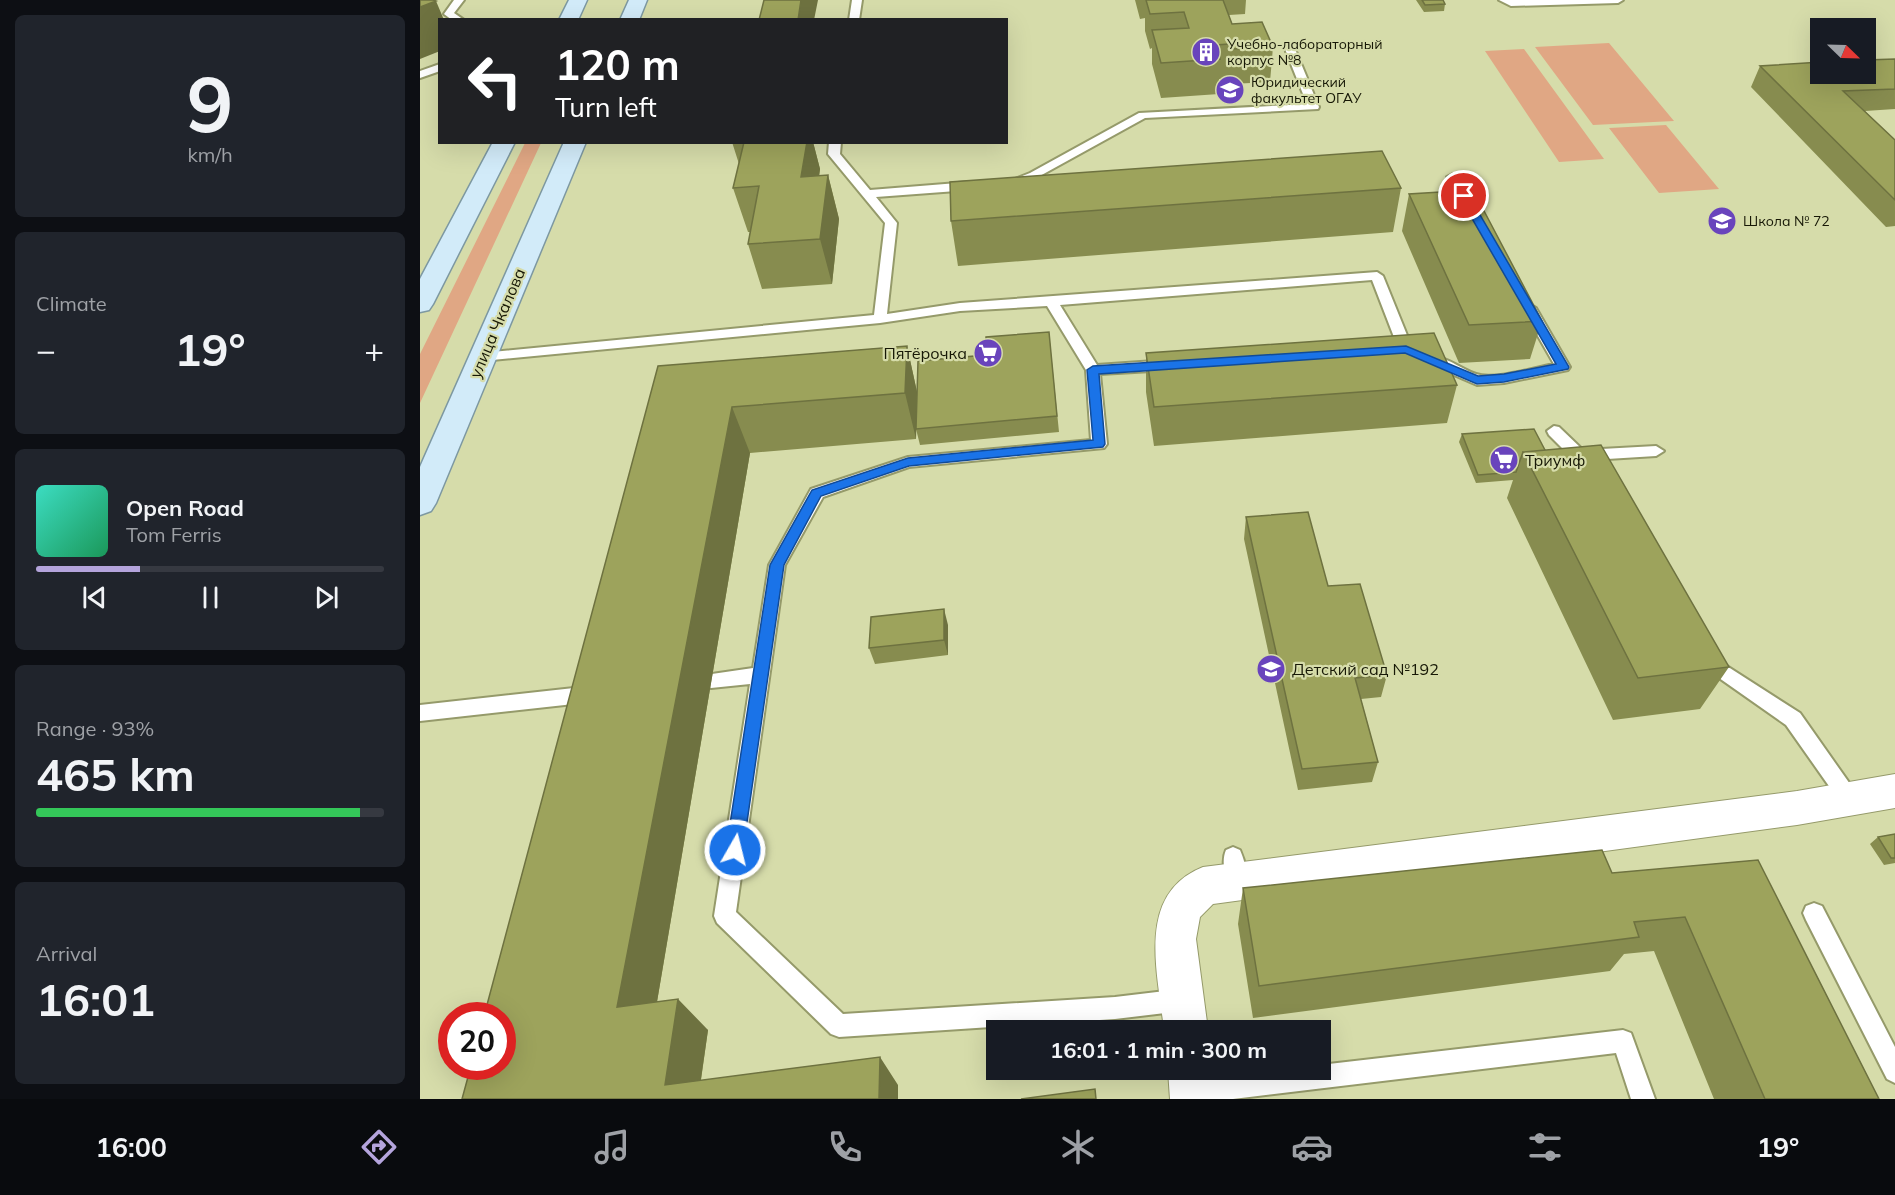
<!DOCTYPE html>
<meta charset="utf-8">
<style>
:root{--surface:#171b24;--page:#20242c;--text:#f1f3f6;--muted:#9ea1a6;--line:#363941;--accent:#b4a4dc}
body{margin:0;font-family:Mulish,sans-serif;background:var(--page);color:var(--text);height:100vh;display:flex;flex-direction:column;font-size:22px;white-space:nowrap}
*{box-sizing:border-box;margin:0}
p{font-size:20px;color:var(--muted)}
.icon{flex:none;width:33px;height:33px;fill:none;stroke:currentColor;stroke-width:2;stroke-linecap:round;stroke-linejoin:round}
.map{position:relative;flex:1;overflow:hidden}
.panel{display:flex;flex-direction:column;gap:15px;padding:15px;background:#0d0f14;width:420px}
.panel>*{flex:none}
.guide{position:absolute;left:18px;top:18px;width:570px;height:126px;border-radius:0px;box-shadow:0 6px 24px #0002;background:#202124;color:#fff;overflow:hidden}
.needle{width:39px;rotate:113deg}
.controls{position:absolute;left:1390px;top:18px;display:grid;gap:12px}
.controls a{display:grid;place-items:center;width:66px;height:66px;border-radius:0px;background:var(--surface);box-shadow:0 6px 24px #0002;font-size:30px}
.speed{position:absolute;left:18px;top:1002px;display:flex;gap:12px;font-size:30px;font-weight:700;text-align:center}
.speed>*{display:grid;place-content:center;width:78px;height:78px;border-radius:50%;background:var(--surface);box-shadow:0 6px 24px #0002;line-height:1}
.speed .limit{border:9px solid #d22;background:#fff;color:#111}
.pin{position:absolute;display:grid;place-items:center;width:51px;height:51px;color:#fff;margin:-26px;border:3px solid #fff;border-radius:50%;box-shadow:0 2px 6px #0007}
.me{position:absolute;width:66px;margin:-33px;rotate:8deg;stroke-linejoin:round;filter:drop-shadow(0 0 4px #0008)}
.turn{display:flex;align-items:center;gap:21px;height:126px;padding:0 18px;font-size:27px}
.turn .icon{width:78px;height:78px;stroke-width:2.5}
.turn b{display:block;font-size:42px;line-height:51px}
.big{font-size:45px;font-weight:700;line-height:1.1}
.panel .tile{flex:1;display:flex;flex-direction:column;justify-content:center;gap:9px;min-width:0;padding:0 21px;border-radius:9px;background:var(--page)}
.panel .dial{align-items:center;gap:0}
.dial b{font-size:78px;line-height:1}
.song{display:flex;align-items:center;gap:18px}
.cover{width:72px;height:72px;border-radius:9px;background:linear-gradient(135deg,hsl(170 70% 55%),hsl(150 70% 35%))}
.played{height:6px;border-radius:3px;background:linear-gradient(90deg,var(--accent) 30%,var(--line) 30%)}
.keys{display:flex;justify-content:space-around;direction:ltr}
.heat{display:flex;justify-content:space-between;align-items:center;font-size:33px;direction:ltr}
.charge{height:9px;border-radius:4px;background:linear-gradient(90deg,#34c759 93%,var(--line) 0)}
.trip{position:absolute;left:566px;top:1020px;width:345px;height:60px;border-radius:0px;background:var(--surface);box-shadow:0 6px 24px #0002;font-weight:700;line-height:60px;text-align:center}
.tab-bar{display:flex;height:96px;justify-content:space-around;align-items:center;background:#090b0e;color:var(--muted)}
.tab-bar .icon{width:42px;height:42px}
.tab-bar .active{color:var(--accent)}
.tab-bar b{font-size:27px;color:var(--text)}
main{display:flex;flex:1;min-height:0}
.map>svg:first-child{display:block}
</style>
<main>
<section class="panel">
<div class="tile dial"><b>9</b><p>km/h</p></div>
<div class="tile"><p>Climate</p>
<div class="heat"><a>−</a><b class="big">19°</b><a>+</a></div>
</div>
<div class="tile">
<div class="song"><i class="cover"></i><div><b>Open Road</b><p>Tom Ferris</p></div></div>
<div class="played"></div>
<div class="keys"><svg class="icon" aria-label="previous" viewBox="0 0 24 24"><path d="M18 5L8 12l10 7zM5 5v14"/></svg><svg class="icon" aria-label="pause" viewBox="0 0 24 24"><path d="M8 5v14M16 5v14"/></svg><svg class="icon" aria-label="next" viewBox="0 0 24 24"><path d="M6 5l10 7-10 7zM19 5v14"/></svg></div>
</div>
<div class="tile"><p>Range · 93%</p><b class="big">465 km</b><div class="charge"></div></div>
<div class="tile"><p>Arrival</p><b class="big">16:01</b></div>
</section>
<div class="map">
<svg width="1475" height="1099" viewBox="0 0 1475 1099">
<rect width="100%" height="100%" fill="#d6dcaa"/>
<!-- green -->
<path fill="#e0a784" d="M1189,43L1254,121L1173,125L1115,47Z
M1104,49L1184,159L1139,162L1065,51Z
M1246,125L1299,189L1239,193L1189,128Z
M105,143H121L0,403V354Z"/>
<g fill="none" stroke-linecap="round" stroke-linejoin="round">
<!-- service casing -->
<g stroke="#959a6a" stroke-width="4">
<path id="service" d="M34,0H44L34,13L44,20H32L24,14Z
M432,0H442L439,20H429Z
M1079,0H1203L1198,3L1091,6Z
M870,46L875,49L899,107L898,109L725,118L618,177L591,187L585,183L610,173L719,113L887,104L865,49Z
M20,64V71L0,78V71Z
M409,142H421L420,154L450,190L550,182L556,186L550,190L456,197L477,223L467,314L540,303L957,272L963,276L993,350L991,353H981L979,350L952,280L640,305L677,365L749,360L756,365L749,370L680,374L687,444L684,448L489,467L403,497L365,565L316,912L423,1014L695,997L762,989L770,992L773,1000L770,1008L762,1011L695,1019L419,1037L411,1034L297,923L294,916L330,684L291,688L285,685L282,680L285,675L333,668L349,565L391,489L488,457L671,440L666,370L627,306L540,311L460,323L62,361L55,357L62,353L454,315L465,223L408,154Z
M1033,174L1039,177L1058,210L1056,213H1048L1046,210L1027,177Z
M1109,304L1116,308L1150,367L1148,370L1084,383L1057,385L1004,362L1002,359L1004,356C1020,352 1041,369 1056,374C1074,380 1115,368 1134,364L1102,308Z
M1134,426L1139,427L1163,450L1236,446L1244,451L1236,456L1171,460L1170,466H1160L1129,435L1127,431Z
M1288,654L1380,713L1437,794L1440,800L1437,806L1430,809L1423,806L1366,725L1282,666L1279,661L1282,656Z
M172,686L179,689L181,694L179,699L172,702L0,721V705Z
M813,847L820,850C825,861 829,877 824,888L817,891L810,888C805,877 801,861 806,850Z
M1394,903L1402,906L1475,1047V1083L1467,1079L1386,920L1383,913L1386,906Z
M1203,1030L1211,1033L1235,1099H1211L1196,1053L813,1099H764L761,1092L765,1084L773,1080L864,1070H900V1065Z"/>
</g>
<!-- minor casing -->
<g stroke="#959a6a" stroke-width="2">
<path id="minor" d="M1475,774V808L1377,825L793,904L780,917L776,939L788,1030H744C738,973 715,894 783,867L1377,791Z
M748,1070H792L796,1099H750Z"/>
</g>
<!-- primary casing -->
<g stroke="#7d98a1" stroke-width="3">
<path id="primary" d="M149,0H167L158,20H139Z
M209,0H227L219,20H200Z
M73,142H95L13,304L9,310L0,312V279Z
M144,142H166L16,503L11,511L0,515V467Z"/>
</g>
<!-- service -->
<use href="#service" fill="#fff" fill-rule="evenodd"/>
<!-- minor -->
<use href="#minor" fill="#fff" fill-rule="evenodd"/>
<!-- primary -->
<use href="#primary" fill="#d2ebf9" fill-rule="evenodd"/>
</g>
<!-- wall -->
<path fill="#878c4f" d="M715,0H826L825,14L809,15L812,24L853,47L850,82L811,84L809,79H799V94L741,98L732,64V48L730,49L725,31V18L720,19Z
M996,0H1023L1025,4L1024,11L1004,12Z
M1475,59V109L1445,111L1475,140V226L1466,227L1331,87L1340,66Z
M312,142H393L400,169L399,176L408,175L419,219L412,284L342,289L328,244L330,232H328L313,188L319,164Z
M981,188L973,232L538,266L531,221Z
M989,194L1122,321L1110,359L1039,363L982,231Z
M629,332L639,432L500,445L496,429L566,355Z
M487,346L497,392L496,439L330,453L237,1002L288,1030L281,1080L478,1085L42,1099L238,366Z
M726,353L1037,385L1027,423L734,446L726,392Z
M1042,434L1125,450L1309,667L1280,709L1193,720L1087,498L1093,480L1056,483L1039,442Z
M826,517L908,586L967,675L961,697L941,699L958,762L952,782L878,790L824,539Z
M528,625V655L455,664L449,648Z
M1475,834V863L1464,865L1450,844L1458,837Z
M1338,860L1459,1099H1294L1234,951L1204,954L1190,971L833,1018L818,924L823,888L1192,873Z"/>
<!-- shaded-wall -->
<path fill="#6e7240" d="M381,0H398L394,20H378Z
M16,1L24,20H20V51L0,59V7Z
M387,142H393L400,169L393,221L381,177Z
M408,175L419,219L412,284L400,239Z
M487,346L497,392L496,439L485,393Z
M312,407L330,453L231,1037L197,1007Z
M524,609L528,625V655L524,640Z
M258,999L288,1030L278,1099L245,1085Z
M460,1057L478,1085V1099H459Z"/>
<!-- building -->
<path fill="#9da35c" stroke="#6e7240" stroke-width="1.5" d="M0,0H13L16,1L0,7Z
M344,0H381L378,20H339Z
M726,0H803L812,24L842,22L853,47L813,49L810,44L795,45L800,59L741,63L732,30L769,28L764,12L730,14Z
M1002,0H1023L1025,4L1005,5Z
M1475,59V89L1423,91L1475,140V200L1340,66L1401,62V74H1446V60Z
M324,142H387L381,177L408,175L400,239L328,244L339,186L313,188Z
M962,151L981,188L531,221L530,182Z
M1053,190L1122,321L1049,325L989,194Z
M629,332L637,416L496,429L498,361L566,355V337Z
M1014,333L1037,385L734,407L726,353Z
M487,346L485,393L312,407L197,1007L258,999L245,1085L460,1057L459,1099H42L51,1066H82V1016H64L238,366Z
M1114,429L1125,450L1103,452L1096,472L1058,475L1042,434Z
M1181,445L1309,667L1218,678L1103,452Z
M888,512L908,586L940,584L967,675L935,678L958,762L882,769L826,517Z
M524,609V640L449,648L451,617Z
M1475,834V858H1471L1458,837Z
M1182,850L1192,873L1338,860L1459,1099H1345L1265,917L1214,922L1219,937L839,986L823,888Z
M675,1089L676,1099H601Z"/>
<!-- route -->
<path fill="#1a73e8" stroke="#114b97" stroke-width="1.5" d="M1044,193L1049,196L1149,367L1148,369L1084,382L1057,384L985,353L679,374L685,444L683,447L489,466L401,496L364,565L323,850L321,855L315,858L309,855L306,850L350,565L392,490L488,458L673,440L667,370L673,366L986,346L1058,376L1084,374L1136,364L1039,196Z"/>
<!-- icons -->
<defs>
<g id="building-disc" transform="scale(1.5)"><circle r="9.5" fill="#6944bc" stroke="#d6dcaa"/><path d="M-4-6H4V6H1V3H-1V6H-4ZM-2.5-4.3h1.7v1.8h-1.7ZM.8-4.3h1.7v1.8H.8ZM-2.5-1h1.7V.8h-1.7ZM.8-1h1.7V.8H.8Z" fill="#fff"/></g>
<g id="university-disc" transform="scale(1.5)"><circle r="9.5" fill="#6944bc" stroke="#d6dcaa"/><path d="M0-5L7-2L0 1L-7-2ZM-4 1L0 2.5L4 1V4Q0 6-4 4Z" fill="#fff"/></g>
<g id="school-disc" transform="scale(1.5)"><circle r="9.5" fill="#6944bc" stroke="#d6dcaa"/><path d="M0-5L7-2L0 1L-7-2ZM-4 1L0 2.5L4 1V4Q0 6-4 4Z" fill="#fff"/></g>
<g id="supermarket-disc" transform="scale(1.5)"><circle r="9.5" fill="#6944bc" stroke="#d6dcaa"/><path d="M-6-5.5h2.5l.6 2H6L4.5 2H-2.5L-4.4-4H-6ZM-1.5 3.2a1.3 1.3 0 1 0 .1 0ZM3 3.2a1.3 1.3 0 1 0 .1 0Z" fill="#fff"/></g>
</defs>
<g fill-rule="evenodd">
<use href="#building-disc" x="786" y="52"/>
<use href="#university-disc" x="810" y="90"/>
<use href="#school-disc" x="1302" y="221"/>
<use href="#supermarket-disc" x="568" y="353"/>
<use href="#supermarket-disc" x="1084" y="460"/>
<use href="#school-disc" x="851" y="669"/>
</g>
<g text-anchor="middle" stroke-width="4.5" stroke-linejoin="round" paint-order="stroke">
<!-- far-poi labels -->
<g font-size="14" fill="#171806" stroke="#d6dcaa" text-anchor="start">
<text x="807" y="49">Учебно-лабораторный<tspan x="807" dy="16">корпус №8</tspan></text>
<text x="831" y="87">Юридический<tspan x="831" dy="16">факультет ОГАУ</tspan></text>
<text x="1323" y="226">Школа № 72</text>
</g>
<!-- street labels -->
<g font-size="16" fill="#171806" stroke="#d6dcaa">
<text transform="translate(77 323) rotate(-67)" y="6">улица Чкалова</text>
</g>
<!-- poi labels -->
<g font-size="16" fill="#171806" stroke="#d6dcaa" text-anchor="start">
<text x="547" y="359" text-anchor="end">Пятёрочка</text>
<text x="1105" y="466">Триумф</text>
<text x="872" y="675">Детский сад №192</text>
</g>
</g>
</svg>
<div class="controls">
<a><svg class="needle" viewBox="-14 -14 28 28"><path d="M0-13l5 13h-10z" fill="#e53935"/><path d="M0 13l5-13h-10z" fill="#9ea1a6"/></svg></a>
</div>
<div class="speed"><div class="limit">20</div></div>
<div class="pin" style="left:1044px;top:196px;background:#d93025"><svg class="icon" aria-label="arrive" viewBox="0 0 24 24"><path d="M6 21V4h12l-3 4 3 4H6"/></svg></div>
<svg class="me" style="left:315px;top:850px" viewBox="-20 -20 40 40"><circle r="17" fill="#1a73e8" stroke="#fff" stroke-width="3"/><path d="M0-11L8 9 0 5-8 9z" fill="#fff"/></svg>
<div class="trip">16:01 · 1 min · 300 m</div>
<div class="guide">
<div class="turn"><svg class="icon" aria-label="left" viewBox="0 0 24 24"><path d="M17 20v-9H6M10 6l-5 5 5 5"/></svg><div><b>120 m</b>Turn left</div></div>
</div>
</div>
</main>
<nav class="tab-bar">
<b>16:00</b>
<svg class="icon active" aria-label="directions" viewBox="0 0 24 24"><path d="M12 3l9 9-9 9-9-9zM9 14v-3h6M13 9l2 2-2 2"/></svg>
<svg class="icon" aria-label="music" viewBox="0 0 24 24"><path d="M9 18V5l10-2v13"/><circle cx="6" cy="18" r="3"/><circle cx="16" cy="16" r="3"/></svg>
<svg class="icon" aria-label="phone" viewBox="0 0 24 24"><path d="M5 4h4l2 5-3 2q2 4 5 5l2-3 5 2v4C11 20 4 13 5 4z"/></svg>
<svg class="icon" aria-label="climate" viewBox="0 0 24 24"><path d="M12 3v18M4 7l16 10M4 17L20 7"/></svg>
<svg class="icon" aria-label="car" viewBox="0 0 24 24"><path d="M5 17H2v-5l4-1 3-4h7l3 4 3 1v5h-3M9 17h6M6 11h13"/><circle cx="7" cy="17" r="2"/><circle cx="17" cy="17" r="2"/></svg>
<svg class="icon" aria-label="filters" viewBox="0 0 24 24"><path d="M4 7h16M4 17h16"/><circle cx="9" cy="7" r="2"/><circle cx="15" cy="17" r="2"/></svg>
<b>19°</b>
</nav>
